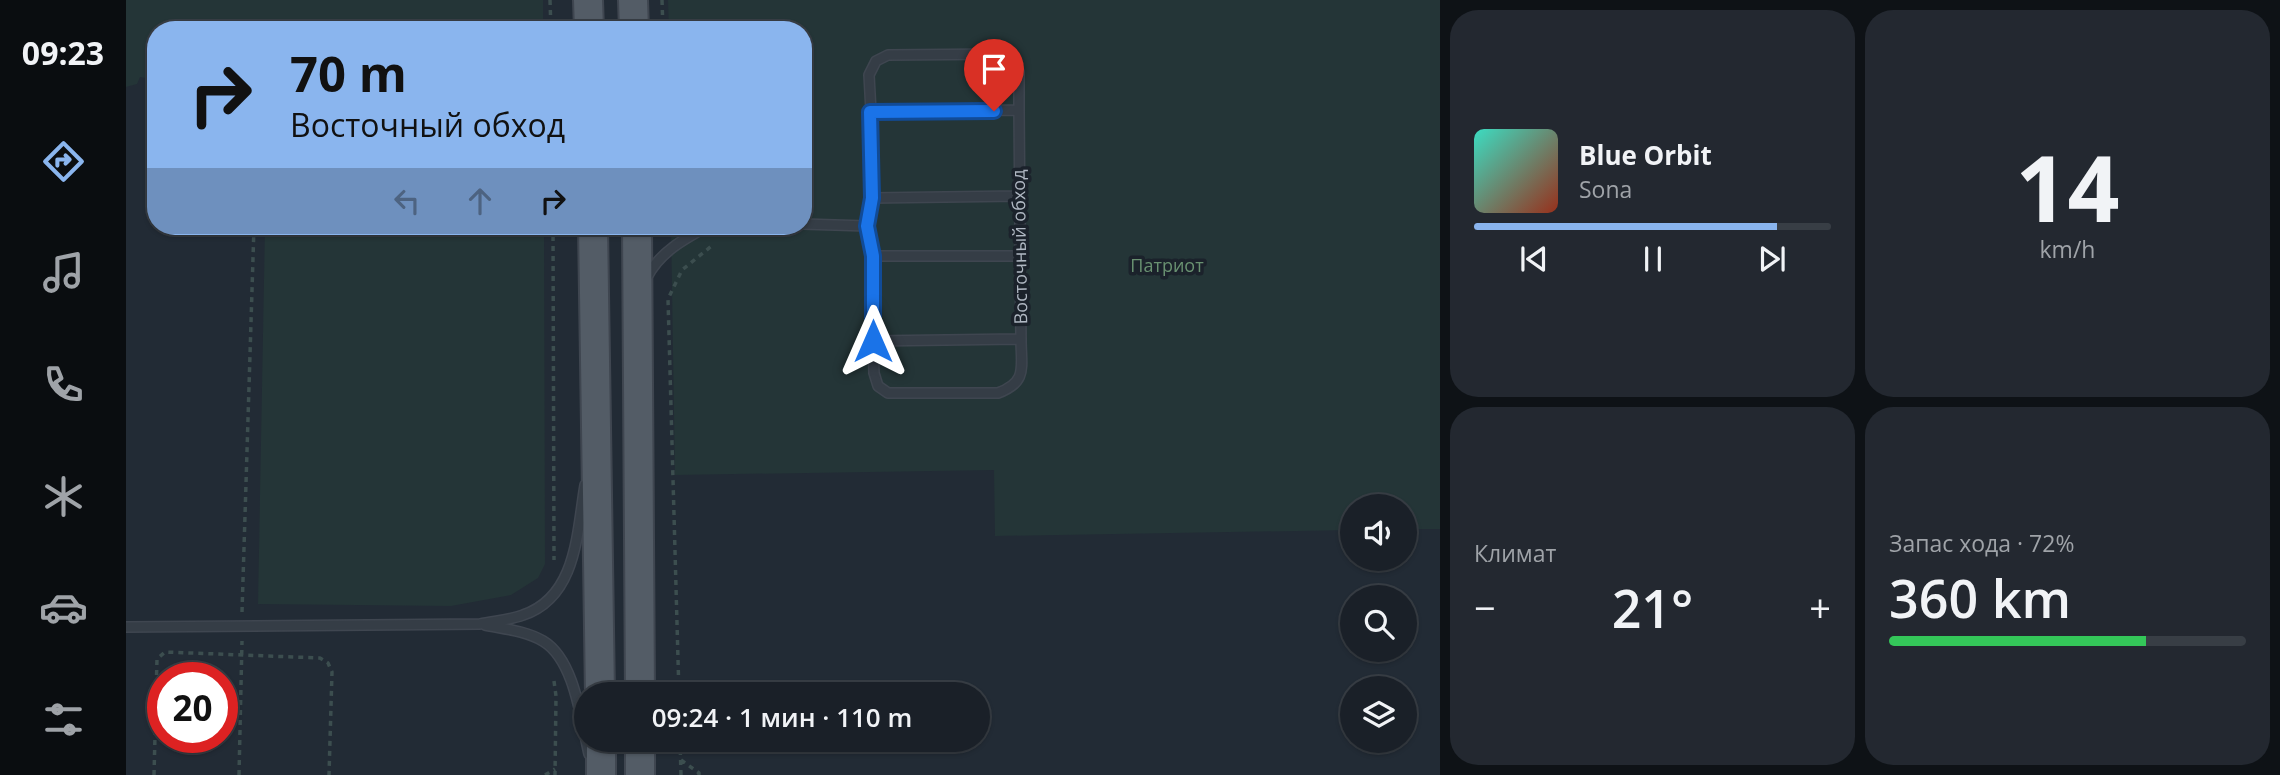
<!DOCTYPE html>
<html lang="ru">
<meta charset="utf-8">
<style>
:root{--surface:#1a2028;--page:#232830;--text:#f1f3f6;--muted:#9fa3a8;--line:#383e45;--accent:#8ab5ee}
body{margin:0;font-family:"Open Sans",sans-serif;background:var(--page);color:var(--text);height:100vh;display:flex;flex-direction:column;font-size:26px;white-space:nowrap}
*{box-sizing:border-box;margin:0}
p{font-size:23px;color:var(--muted)}
.icon{flex:none;width:38px;height:38px;fill:none;stroke:currentColor;stroke-width:2;stroke-linecap:round;stroke-linejoin:round}
.map{position:relative;flex:1;overflow:hidden}
.drawer{display:flex;flex-direction:column;gap:10px;padding:10px;background:#0e1216;width:840px}
.drawer>*{flex:none}
.hud{position:absolute;left:21px;top:21px;width:665px;height:214px;border-radius:28px;box-shadow:0 2px 5px #0004,0 0 0 2px var(--line);background:#8ab5ee;color:#111;overflow:hidden}
.fabs{position:absolute;left:1214px;top:494px;display:grid;gap:14px}
.fabs a{display:grid;place-items:center;width:77px;height:77px;border-radius:50%;background:var(--surface);box-shadow:0 2px 5px #0004,0 0 0 2px var(--line);font-size:35px}
.speed{position:absolute;left:21px;top:662px;display:flex;gap:14px;font-size:35px;font-weight:700;text-align:center}
.speed>*{display:grid;place-content:center;width:91px;height:91px;border-radius:50%;background:var(--surface);box-shadow:0 2px 5px #0004,0 0 0 2px var(--line);line-height:1}
.speed .limit{border:10px solid #d22;background:#fff;color:#111}
.pin{position:absolute;display:grid;place-items:center;width:60px;height:60px;color:#fff;margin:-72px -30px;border-radius:50% 50% 50% 0;rotate:-45deg;box-shadow:0 0 7px #0007}
.pin .icon{rotate:45deg}
.me{position:absolute;width:77px;margin:-38px;rotate:0deg;stroke-linejoin:round;filter:drop-shadow(0 0 5px #0008)}
.turn{display:flex;align-items:center;gap:24px;height:147px;padding:0 28px;font-size:32px}
.turn .icon{width:91px;height:91px;stroke-width:2.5}
.turn b{display:block;font-size:49px;line-height:60px}
.lanes{display:flex;align-items:center;height:66px;padding:0 28px;background:#0003;justify-content:center;gap:35px;direction:ltr}
.lanes .off{opacity:.35}
.big{font-size:52px;font-weight:600;line-height:1.1}
.drawer .widget{flex:1;display:flex;flex-direction:column;justify-content:center;gap:10px;min-width:0;padding:0 24px;border-radius:28px;background:var(--page)}
.drawer .dial{align-items:center;gap:0}
.dial b{font-size:91px;line-height:1}
.song{display:flex;align-items:center;gap:21px}
.cover{width:84px;height:84px;border-radius:10px;background:linear-gradient(135deg,hsl(170 70% 55%),hsl(10 70% 35%))}
.played{height:7px;border-radius:4px;background:linear-gradient(90deg,var(--accent) 85%,var(--line) 85%)}
.keys{display:flex;justify-content:space-around;direction:ltr}
.heat{display:flex;justify-content:space-between;align-items:center;font-size:38px;direction:ltr}
.charge{height:10px;border-radius:5px;background:linear-gradient(90deg,#34c759 72%,var(--line) 0)}
.drawer .tiles{flex:1;display:grid;gap:10px;grid-template-columns:repeat(2,1fr)}
.trip{position:absolute;left:448px;top:682px;width:416px;height:70px;border-radius:35px;background:var(--surface);box-shadow:0 2px 5px #0004,0 0 0 2px var(--line);font-weight:600;line-height:70px;text-align:center}
main{display:flex;flex:1;min-height:0}
.tabs{display:flex;flex-direction:column;width:126px;justify-content:space-around;align-items:center;background:#0a0d10;color:var(--muted)}
.tabs .icon{width:49px;height:49px}
.tabs .active{color:var(--accent)}
.tabs b{font-size:32px;color:var(--text)}
.map>svg:first-child{display:block}
</style>
<main>
<nav class="tabs">
<b>09:23</b>
<svg class="icon active" aria-label="directions" viewBox="0 0 24 24"><path d="M12 3l9 9-9 9-9-9zM9 14v-3h6M13 9l2 2-2 2"/></svg>
<svg class="icon" aria-label="music" viewBox="0 0 24 24"><path d="M9 18V5l10-2v13"/><circle cx="6" cy="18" r="3"/><circle cx="16" cy="16" r="3"/></svg>
<svg class="icon" aria-label="phone" viewBox="0 0 24 24"><path d="M5 4h4l2 5-3 2q2 4 5 5l2-3 5 2v4C11 20 4 13 5 4z"/></svg>
<svg class="icon" aria-label="climate" viewBox="0 0 24 24"><path d="M12 3v18M4 7l16 10M4 17L20 7"/></svg>
<svg class="icon" aria-label="car" viewBox="0 0 24 24"><path d="M5 17H2v-5l4-1 3-4h7l3 4 3 1v5h-3M9 17h6M6 11h13"/><circle cx="7" cy="17" r="2"/><circle cx="17" cy="17" r="2"/></svg>
<svg class="icon" aria-label="filters" viewBox="0 0 24 24"><path d="M4 7h16M4 17h16"/><circle cx="9" cy="7" r="2"/><circle cx="15" cy="17" r="2"/></svg>
</nav>
<div class="map">
<svg width="1314" height="775" viewBox="0 0 1314 775">
<rect width="100%" height="100%" fill="#222b35"/>
<!-- green -->
<path fill="#243537" d="M0,0H417V30H30V80L14,77L11,84L0,87Z
M542,0H1314V529H1279V506H1227V530L869,536L868,470L549,475L545,226H677V30H543Z
M139,226H418L419,564L412,578L385,595L325,606L132,604Z"/>
<g fill="none" stroke-linecap="round" stroke-linejoin="round">
<!-- service casing -->
<g stroke="#3f4650" stroke-width="12">
<path id="service" d="M893,110L895,339L747,341V256L741,226L746,198L745,112Z
M745,112L743,75L750,61L762,55L879,54L889,61L893,72V110
M746,198L894,196
M677,224L741,226
M747,256H894
M521,277C534,252 558,239 582,226
M747,341L748,373L752,386L762,393H872C902,382 895,367 895,339
M359,625C379,629 400,631 417,641C449,660 455,721 463,754
M0,627L354,624C368,621 384,620 397,615C451,597 451,532 459,485"/>
</g>
<!-- primary casing -->
<g stroke="#3f4650" stroke-width="32">
<path id="primary" d="M462,0L463,30
M507,0L508,30
M467,226L474,695
M511,226L514,695
M475,740V775
M514,740V775"/>
</g>
<!-- path -->
<path stroke="#3c4e4f" stroke-width="3.5" stroke-dasharray="5 5" stroke-linecap="butt" d="M424,0L425,30
M536,0L537,30
M427,226L428,560
M116,612L128,226
M428,681L430,696L429,775
M553,695L542,299L556,270L588,244
M554,740L555,775
M555,760L573,773V775
M28,775L31,659L39,652L194,658L202,663L206,672L203,775
M113,775L116,641
M419,775L429,769"/>
<!-- service -->
<use href="#service" stroke="#353d46" stroke-width="9"/>
<!-- primary -->
<use href="#primary" stroke="#535c66" stroke-width="28"/>
</g>
<g fill="none" stroke-linecap="round" stroke-linejoin="round">
<!-- route casing -->
<g stroke="#114b97" stroke-width="18">
<path id="route" d="M747,341V256L741,226L746,198L744,112L868,111"/>
</g>
<!-- route -->
<use href="#route" stroke="#1a73e8" stroke-width="12"/>
</g>
<g text-anchor="middle" stroke-width="7" stroke-linejoin="round" paint-order="stroke">
<!-- street labels -->
<g font-size="18" fill="#b0b8c3" stroke="#1b222b">
<text transform="translate(894 247) rotate(-91)" y="6">Восточный обход</text>
</g>
<!-- park labels -->
<g font-size="18" fill="#699171" stroke="#1b222b">
<text x="1041" y="272">Патриот</text>
</g>
</g>
</svg>
<div class="fabs">
<a><svg class="icon" aria-label="sound" viewBox="0 0 24 24"><path d="M4 9h4l5-4v14l-5-4H4zM17 9q2 3 0 6"/></svg></a>
<a><svg class="icon" aria-label="search" viewBox="0 0 24 24"><circle cx="10" cy="10" r="6"/><path d="M15 15l6 6"/></svg></a>
<a><svg class="icon" aria-label="layers" viewBox="0 0 24 24"><path d="M12 4l9 5-9 5-9-5zM3 14l9 5 9-5"/></svg></a>
</div>
<div class="speed"><div class="limit">20</div></div>
<div class="pin" style="left:868px;top:111px;background:#d93025"><svg class="icon" aria-label="arrive" viewBox="0 0 24 24"><path d="M6 21V4h12l-3 4 3 4H6"/></svg></div>
<svg class="me" style="left:747px;top:341px" viewBox="-20 -20 40 40"><path d="M0-17L14 15 0 8-14 15z" fill="#1a73e8" stroke="#fff" stroke-width="4"/></svg>
<div class="trip">09:24 · 1 мин · 110 m</div>
<div class="hud">
<div class="turn"><svg class="icon" aria-label="right" viewBox="0 0 24 24"><path d="M7 20v-9h11M14 6l5 5-5 5"/></svg><div><b>70 m</b>Восточный обход</div></div>
<div class="lanes"><svg class="icon off" aria-label="left" viewBox="0 0 24 24"><path d="M17 20v-9H6M10 6l-5 5 5 5"/></svg><svg class="icon off" aria-label="ahead" viewBox="0 0 24 24"><path d="M12 20V5M6 11l6-6 6 6"/></svg><svg class="icon" aria-label="right" viewBox="0 0 24 24"><path d="M7 20v-9h11M14 6l5 5-5 5"/></svg></div>
</div>
</div>
<section class="drawer">
<div class="tiles">
<div class="widget">
<div class="song"><i class="cover"></i><div><b>Blue Orbit</b><p>Sona</p></div></div>
<div class="played"></div>
<div class="keys"><svg class="icon" aria-label="previous" viewBox="0 0 24 24"><path d="M18 5L8 12l10 7zM5 5v14"/></svg><svg class="icon" aria-label="pause" viewBox="0 0 24 24"><path d="M8 5v14M16 5v14"/></svg><svg class="icon" aria-label="next" viewBox="0 0 24 24"><path d="M6 5l10 7-10 7zM19 5v14"/></svg></div>
</div>
<div class="widget dial"><b>14</b><p>km/h</p></div>
<div class="widget"><p>Климат</p>
<div class="heat"><a>−</a><b class="big">21°</b><a>+</a></div>
</div>
<div class="widget"><p>Запас хода · 72%</p><b class="big">360 km</b><div class="charge"></div></div>
</div>
</section>
</main>
